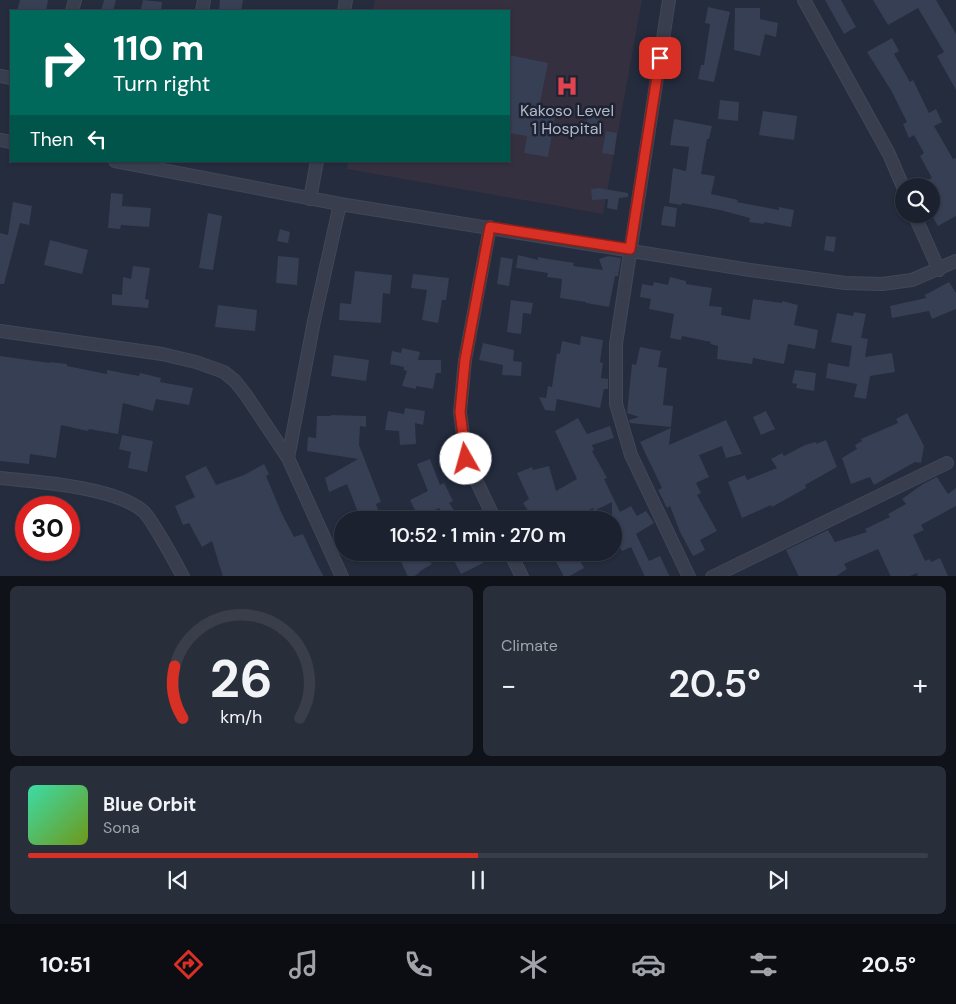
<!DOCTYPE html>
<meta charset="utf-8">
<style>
:root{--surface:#1b212e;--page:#282e3a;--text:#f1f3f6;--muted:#a0a3aa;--line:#393e4a;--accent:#d93025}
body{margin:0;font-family:"DM Sans",sans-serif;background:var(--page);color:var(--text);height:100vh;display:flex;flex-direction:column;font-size:19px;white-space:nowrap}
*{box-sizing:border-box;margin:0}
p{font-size:16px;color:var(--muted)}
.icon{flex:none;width:28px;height:28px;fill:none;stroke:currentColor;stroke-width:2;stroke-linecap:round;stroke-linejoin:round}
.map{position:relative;height:576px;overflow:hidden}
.drawer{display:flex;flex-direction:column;gap:10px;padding:10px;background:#0f1219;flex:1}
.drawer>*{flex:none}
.guide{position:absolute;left:10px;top:10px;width:500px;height:152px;border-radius:0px;box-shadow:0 1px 4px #0004,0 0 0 1px var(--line);background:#00695c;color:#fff;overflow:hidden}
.tools{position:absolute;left:895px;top:178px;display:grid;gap:10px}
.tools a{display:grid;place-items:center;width:45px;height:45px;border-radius:50%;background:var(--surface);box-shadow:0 1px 4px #0004,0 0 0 1px var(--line);font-size:25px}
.speed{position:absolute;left:15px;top:496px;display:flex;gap:10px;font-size:25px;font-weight:700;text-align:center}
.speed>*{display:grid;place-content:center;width:65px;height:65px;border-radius:50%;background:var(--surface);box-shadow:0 1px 4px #0004,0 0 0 1px var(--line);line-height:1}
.speed .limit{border:8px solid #d22;background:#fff;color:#111}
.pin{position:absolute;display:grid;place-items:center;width:42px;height:42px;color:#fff;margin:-21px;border-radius:10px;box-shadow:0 2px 8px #0006}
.me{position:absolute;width:55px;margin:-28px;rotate:353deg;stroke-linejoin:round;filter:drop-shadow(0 0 4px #0008)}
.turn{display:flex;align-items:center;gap:18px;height:105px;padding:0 20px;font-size:22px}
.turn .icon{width:65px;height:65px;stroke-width:2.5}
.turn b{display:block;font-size:35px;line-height:42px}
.then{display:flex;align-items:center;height:48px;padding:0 20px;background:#0003;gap:10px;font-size:19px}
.big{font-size:38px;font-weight:600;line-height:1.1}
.drawer .widget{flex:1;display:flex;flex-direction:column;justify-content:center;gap:8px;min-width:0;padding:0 18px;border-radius:8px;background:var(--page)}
.drawer .dial{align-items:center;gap:0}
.dial svg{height:130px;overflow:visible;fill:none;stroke:var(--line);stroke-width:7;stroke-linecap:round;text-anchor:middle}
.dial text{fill:var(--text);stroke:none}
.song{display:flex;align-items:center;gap:15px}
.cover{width:60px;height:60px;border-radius:8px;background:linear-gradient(135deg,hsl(160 70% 55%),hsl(80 70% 35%))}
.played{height:5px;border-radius:2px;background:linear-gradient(90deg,var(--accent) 50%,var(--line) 50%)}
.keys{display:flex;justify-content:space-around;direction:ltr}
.heat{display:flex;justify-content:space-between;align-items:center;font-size:28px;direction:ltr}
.drawer .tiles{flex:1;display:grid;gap:10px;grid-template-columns:1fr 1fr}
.widget:last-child{grid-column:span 2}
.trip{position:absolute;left:334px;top:511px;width:288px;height:50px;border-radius:25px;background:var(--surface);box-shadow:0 1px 4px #0004,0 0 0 1px var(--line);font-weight:600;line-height:50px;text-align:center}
.menu{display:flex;height:80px;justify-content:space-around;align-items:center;background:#0b0d12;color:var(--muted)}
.menu .icon{width:35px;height:35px}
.menu .current{color:var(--accent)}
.menu b{font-size:22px;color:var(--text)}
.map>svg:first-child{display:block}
</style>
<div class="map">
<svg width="956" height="577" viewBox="0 0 956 577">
<rect width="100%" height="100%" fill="#242c3e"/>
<!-- medical -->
<path fill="#34303f" d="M375,0H642L603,214L347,169L348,161H509V11H373Z"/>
<!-- building -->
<path fill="#363f54" d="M20,0H48L46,11H17Z
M104,0H116L113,11H101Z
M143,0L162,2L161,11L141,9Z
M220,0H243L241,11H219Z
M825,0H841L856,27L844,34Z
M873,0H936L956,34V90L937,56L944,52L918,8L888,25Z
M708,7L730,12L714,82L698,79L701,65H704L710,24L705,23Z
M735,8H760V19L778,23L776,37L765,34L760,56L734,50Z
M892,38L899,51L894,54L910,82L913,80L929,113L936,109L942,122L934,126L953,159L956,158V216L938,226L931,214V186L927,180L932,178L920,156L924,153L914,135L909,138L903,124L907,122L892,92L867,52Z
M509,55L548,63L538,113L555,116L548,157L524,153L527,136L509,133Z
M720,100L739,102L738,121L718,119Z
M763,111L797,116L794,140L759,135Z
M589,114L600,116L598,128L586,126Z
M674,119L712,126L709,139H707L701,174L715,176L711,194L738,200L737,202L779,210V207L794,210L791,227L764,222V224L749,222L750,218L720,210L682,203L681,205L669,203L673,168L686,171L689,147L670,145Z
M606,131L617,133L614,155L602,153Z
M599,188L628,193V197L619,198L617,210L607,208L608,199L592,200L591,189Z
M111,193L123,194L122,206L151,208L149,227L121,225L120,229L108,228Z
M13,202L32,206L29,225L20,223L4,284H0V233L8,235Z
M664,206L677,208L675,227L661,225Z
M208,213L222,216L213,270L199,268Z
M280,229L290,232L288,243L277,241Z
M826,236L836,237L834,252L824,250Z
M50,240L88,250L82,274L44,265Z
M518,255L538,260V257L549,259L574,263L573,266L603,270L599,259L608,256L621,258L618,276H615L609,307L586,303V302L560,298L562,279L547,277L548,273L516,268Z
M278,256L299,258L297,285L276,283Z
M501,257L513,259L509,286L497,284Z
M133,266L150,268L145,299L149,300L148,308L112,305V294L122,295L123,277L131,279Z
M355,271L392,275L390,294L383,293L381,323L339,320L340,303L351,304Z
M413,274L449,278L446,300H442L438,323L422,320L427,290L411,288Z
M670,277L686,281V284L712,288L709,306L722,307L721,315L750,320L753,299L782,303V301L798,305L794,325L818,330L815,349L788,344L784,364L753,358L752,364L717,359L718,346L710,344L711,342L682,336L681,340L670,338L674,314L649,309L651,299L640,297L642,284L653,286L654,282L668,285Z
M949,282L956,293V309L932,319L929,311L892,318L890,306L926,298L925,295Z
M511,300L533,303L531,314L523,313L521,334L507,332Z
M218,305L257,310L255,331L215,327Z
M854,312L866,314L861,338L868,339L865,357L892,353L895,372L870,376L866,399L854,397L857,384L826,378L828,363L849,367L852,346L831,342L837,313L853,316Z
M581,336L603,340L600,362L603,363L601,378L608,379V389H604L600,408L557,399L555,411L545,410L539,397L546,398L548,386L552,387L557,353L560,354L562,341L580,345Z
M483,343L514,350L513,361L522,362L521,376L502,375L503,365L479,360Z
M640,347L661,351L658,367L667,368L663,405L673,406L671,427L630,423L629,420L639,417L627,413L632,364L636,365Z
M402,348L420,352L418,360H441V373H436L433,389L416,386V389L402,386L407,371L404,370V367L390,364L392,351L401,353Z
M334,355L369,360L366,381L331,376Z
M0,356L50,363V362L67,364V366L107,374V370L139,376L140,373L161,378L160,382L193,388L189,405L156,399L153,411L123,403L118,434L89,429L88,431L61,425L56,458L30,454L29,464L0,461Z
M795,370L816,373L814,391L796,388L797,384L792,383Z
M405,408L425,411L423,425L415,423L416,444L400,445L399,431L385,430L388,411L404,414Z
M766,411L775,429L761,435L753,417Z
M907,413L924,446L921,463L915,462L874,485L870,477L851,484L842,458L857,449L855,445L862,441L861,439L898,423L896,419Z
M331,415L366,416V427L360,426L359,445L381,502L376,504L382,520H361L347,484L329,492L325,478L358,459L307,451L308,437L316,438L317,416H331Z
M578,418L587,434L610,426L614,438L592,445L594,450L592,451L607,478L604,479L620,512L631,506L637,516L646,511L654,523L636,534L649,561L660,556L670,577H645L631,547L622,551L612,535V502L594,511L593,508L569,520H534L523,503L529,499L517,473L532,467L533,470L549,466L556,491L577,479L555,431Z
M726,420L742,454L726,458L722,446L699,455L709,477L696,483L701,493L697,495L717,531L700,540L705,550L693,556L680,532L670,506L667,508L658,490L662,488L640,442L671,428L669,445Z
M122,435L153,441L147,472L128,468L131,452L119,449Z
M826,440L837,467L805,485L806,488L772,507L771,505L742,518L728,482L745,475L747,480L777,468L771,459L782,453L784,456L805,445L816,442V444Z
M430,459L440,485L444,483L453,501L449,503L458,516L451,520H447L439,508L419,518L410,500L428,491L417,464Z
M264,464L269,474L266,476L282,514L294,537L303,534L317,564L324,577H223L212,541L202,547L189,523L183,525L175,506L195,497L185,476L206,466L216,485L244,475Z
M937,477L948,494L956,488V506L921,525L924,530L913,535L925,561L930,559L931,562L940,558L948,576L918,577L917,573L908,577H891L878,549L844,564L847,569L835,577H799L786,550L828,530L835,542L867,532L865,529L890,517L888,514L906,504L902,499L923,484Z
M420,552H477L483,563L461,574L450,553L430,562L432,564L419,572V573L413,577H408L400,559L410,554L411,557Z
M551,552H563L567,560L577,555L584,568L568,577H564Z"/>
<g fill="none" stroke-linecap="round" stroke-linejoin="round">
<!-- minor casing -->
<g stroke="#414757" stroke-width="14">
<path id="minor" d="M669,0L616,344V404L631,455L689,577
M804,0L889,154L904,189
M72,11L75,0
M202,11L204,0
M344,11L346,0
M0,76L11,78
M0,140L11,142
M115,161L340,204L750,270L845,283L882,284L912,280L956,261
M310,199L317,161
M340,204L314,321L288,458L342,577
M914,214L939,270
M490,227L465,360L460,412L466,459L495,520
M0,331L162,354L196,362L224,372L235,381L246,395L288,458
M0,478C38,482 115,487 143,511C151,518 177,565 183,577
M510,552L522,577
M712,577L947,463"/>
</g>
<!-- minor -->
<use href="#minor" stroke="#383e4e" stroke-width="12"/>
</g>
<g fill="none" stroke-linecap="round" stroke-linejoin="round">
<!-- route casing -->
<g stroke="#8d1f18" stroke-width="12">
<path id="route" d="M466,459L460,412L465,360L490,227L630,249L660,58"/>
</g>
<!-- route -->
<use href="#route" stroke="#d93025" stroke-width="9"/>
</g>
<!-- icons -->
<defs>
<g id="hospital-bare" transform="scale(1.725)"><path d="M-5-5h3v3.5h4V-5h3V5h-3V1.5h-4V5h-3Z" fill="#e0444e" stroke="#1d2333" stroke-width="2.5" paint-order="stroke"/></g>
</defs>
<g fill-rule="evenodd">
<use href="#hospital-bare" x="567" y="86"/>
</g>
<g text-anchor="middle" stroke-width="5" stroke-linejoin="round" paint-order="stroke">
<!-- poi labels -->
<g font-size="16" fill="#b4b9c9" stroke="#1d2333">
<text x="567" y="116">Kakoso Level<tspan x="567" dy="18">1 Hospital</tspan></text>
</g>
</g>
</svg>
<div class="tools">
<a><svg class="icon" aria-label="search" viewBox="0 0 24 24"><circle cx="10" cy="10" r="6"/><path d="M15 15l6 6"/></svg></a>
</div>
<div class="speed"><div class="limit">30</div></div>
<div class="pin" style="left:660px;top:58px;background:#d93025"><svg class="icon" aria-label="arrive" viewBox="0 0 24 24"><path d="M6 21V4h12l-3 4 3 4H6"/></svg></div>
<svg class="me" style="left:466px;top:459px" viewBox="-20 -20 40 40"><circle r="19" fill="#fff"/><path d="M0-13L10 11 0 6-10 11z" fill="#d93025"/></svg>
<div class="trip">10:52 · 1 min · 270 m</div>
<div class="guide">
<div class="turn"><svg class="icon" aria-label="right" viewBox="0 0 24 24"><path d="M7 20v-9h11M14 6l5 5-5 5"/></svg><div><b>110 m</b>Turn right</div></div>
<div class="then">Then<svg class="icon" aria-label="left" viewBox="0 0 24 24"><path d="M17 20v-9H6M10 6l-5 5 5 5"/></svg></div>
</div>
</div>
<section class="drawer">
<div class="tiles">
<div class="widget dial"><svg viewBox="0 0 100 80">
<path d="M14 69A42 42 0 1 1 86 69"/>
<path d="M14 69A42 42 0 0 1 9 37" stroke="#d93025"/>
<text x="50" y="56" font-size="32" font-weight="700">26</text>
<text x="50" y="72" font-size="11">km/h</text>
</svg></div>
<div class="widget"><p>Climate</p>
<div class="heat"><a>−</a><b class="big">20.5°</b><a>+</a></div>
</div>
<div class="widget">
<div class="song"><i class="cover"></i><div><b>Blue Orbit</b><p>Sona</p></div></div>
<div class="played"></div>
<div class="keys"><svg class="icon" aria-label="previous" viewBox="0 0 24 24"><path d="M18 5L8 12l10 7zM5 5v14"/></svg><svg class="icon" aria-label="pause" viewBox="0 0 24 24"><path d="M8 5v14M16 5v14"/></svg><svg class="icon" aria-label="next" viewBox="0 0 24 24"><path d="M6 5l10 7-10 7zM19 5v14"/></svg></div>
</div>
</div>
</section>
<nav class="menu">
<b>10:51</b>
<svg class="icon current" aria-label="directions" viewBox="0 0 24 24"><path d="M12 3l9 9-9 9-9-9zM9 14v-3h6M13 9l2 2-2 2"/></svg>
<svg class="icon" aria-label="music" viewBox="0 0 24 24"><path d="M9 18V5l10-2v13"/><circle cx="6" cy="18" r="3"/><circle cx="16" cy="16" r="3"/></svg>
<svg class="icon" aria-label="phone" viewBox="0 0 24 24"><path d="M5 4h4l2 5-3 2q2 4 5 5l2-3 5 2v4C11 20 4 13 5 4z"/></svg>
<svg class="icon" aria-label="climate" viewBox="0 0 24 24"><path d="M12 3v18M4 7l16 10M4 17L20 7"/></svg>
<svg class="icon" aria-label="car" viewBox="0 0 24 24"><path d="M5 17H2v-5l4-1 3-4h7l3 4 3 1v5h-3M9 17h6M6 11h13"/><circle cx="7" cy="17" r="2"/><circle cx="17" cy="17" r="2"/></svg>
<svg class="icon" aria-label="filters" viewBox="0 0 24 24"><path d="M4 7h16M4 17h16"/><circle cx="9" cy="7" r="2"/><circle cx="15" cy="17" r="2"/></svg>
<b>20.5°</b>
</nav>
